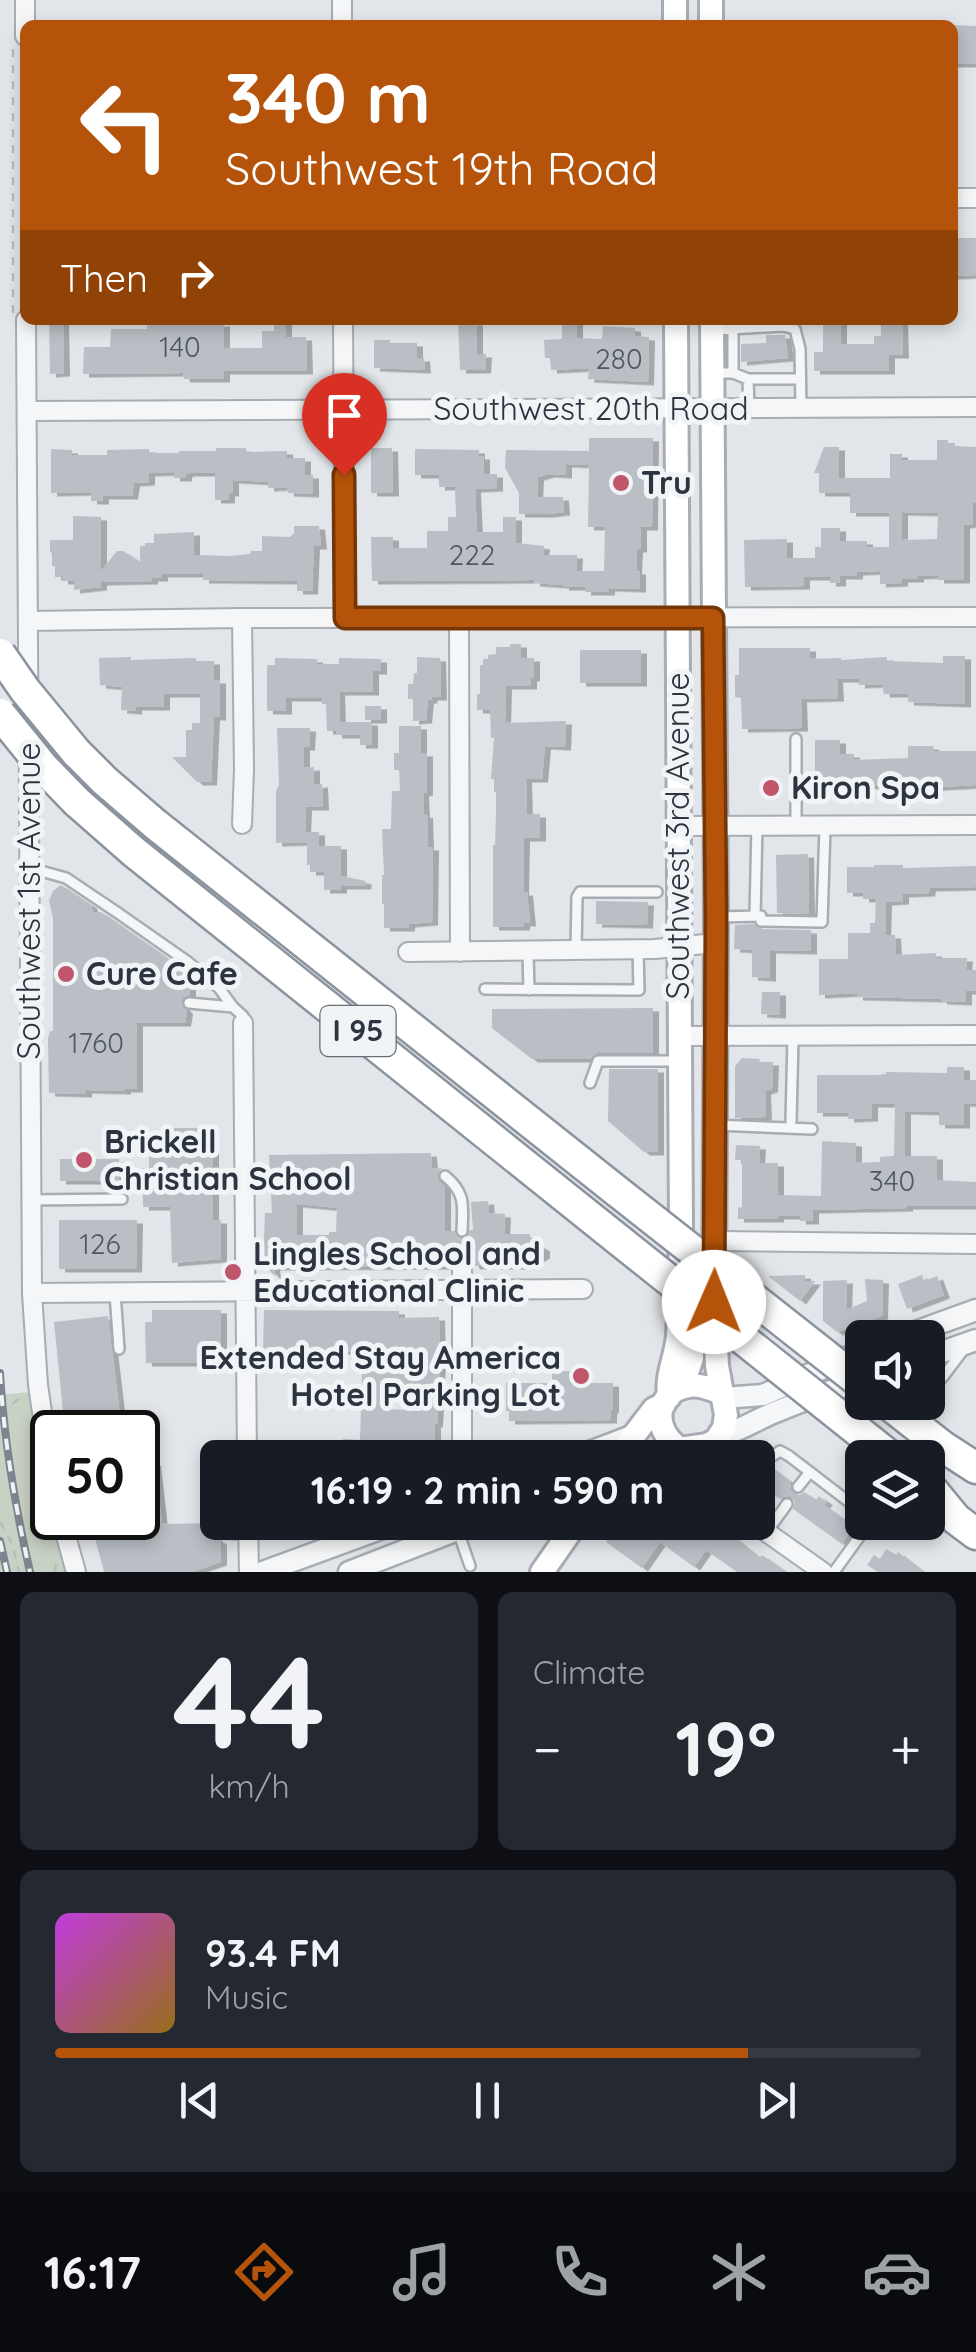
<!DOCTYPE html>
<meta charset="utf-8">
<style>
:root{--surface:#171b24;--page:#242831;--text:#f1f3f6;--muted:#9ea1a6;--line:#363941;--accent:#b45309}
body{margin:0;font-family:Quicksand,sans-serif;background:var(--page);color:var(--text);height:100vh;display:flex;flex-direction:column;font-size:38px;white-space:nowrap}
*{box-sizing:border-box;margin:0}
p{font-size:32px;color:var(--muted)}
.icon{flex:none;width:55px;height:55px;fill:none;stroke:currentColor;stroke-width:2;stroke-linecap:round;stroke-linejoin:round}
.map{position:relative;height:1572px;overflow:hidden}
.sheet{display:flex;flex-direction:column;gap:20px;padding:20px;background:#0d0f14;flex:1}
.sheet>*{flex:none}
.top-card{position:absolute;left:20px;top:20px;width:938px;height:305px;border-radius:15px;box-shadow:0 5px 15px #0003;background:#b45309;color:#fff;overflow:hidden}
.controls{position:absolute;left:845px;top:1320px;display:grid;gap:20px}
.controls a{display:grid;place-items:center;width:100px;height:100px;border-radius:15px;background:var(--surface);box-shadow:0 5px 15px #0003;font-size:50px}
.speed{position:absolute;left:30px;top:1410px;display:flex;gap:20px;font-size:50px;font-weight:700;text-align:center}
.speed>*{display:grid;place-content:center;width:130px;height:130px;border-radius:50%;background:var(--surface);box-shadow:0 5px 15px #0003;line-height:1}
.speed .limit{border:5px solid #111;border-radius:15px;background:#fff;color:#111}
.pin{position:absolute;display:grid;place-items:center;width:85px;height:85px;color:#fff;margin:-102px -42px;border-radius:50% 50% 50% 0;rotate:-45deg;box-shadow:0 0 10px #0007}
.pin .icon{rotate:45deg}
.me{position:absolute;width:110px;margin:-55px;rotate:1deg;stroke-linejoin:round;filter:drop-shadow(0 0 8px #0008)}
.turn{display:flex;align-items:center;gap:35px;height:210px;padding:0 40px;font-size:45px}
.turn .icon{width:130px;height:130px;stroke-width:2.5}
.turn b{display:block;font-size:70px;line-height:85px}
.then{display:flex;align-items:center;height:95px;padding:0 40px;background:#0003;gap:20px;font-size:38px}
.big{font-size:75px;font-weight:700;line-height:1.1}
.sheet .card{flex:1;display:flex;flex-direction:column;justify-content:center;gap:15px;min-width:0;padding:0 35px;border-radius:15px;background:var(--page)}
.sheet .dial{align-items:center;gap:0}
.dial b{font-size:130px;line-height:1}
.song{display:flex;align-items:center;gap:30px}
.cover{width:120px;height:120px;border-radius:15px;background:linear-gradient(135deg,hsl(290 70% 55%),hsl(40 70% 35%))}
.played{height:10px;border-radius:5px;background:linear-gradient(90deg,var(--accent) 80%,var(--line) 80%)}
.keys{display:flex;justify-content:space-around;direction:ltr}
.heat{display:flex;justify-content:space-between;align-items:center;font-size:55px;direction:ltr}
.sheet .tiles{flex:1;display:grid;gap:20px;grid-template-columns:1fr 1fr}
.card:last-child{grid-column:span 2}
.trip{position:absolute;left:200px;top:1440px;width:575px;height:100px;border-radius:15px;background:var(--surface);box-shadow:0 5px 15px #0003;font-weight:700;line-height:100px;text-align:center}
.tab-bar{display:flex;height:160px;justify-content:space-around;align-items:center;background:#090b0e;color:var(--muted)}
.tab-bar .icon{width:70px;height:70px}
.tab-bar .selected{color:var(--accent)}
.tab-bar b{font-size:45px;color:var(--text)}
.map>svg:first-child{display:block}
</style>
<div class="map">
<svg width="976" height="1572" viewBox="0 0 976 1572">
<defs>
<filter id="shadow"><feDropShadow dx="6" dy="3.5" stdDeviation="0" flood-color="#0004"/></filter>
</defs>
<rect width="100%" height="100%" fill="#e2e5e9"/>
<!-- green -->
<path fill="#c8d2c4" d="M31,1392L52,1518H55L68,1572H0V1395Z"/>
<!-- building -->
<path fill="#babfc5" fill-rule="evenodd" filter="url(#shadow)" d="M952,25L976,26V64H952Z
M952,238H976V275L952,276Z
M49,320H63L64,373L50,374Z
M274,320H286V337H306L307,371H224V379H184L183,373L83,374L84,347H110L111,329H147V325L166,324L224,323V348H262V331H274Z
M562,320H577V338L602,339L603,326L635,328V336L649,337L648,382L588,379L589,368L551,370L550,358H545L544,340L562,339Z
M823,320H841V344H874V336H881V320H902L903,355H889V371H814V352H823Z
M458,321L477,322V354H486L485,370H460Z
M766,335H785L788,358L741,362V344L766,343Z
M374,340H390V343H417V358H424L425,370L374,368Z
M589,438H653L652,527H641V549H637L636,571H640V589L609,588V592H585V587H563V585L534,583V580L372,581L371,537H393V548H427V531H448V517H456L455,487H439V475H415V449L479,450V456H484V474H497V488L475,489L477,532H503V517H516V543L544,546L543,555H577L576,571H604L605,527H588L589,465L566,464V475L549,474L538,477L537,497H563L564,512L548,514H519V493L505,468L506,450L589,451Z
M937,440H948V443H955V446L976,447V503H973V524L964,525V580H938V575L918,576V579H902V583L880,584V571L857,572V576H840V583H830V577H804V586L745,587L744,540L787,539V558H815V547H821V528H840V541H867V547H889V513H850V493H819V473H814L824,447H839V478H890V454H902V460H937ZM902,512L938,513L937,539L902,540Z
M216,448H246V452L287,451V458H305V475H313V494L288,493L287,487L268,488V482L233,480V493H229V500H215V473H189L186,474V478H174V472L149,473V482L134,483L132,496H103V501H91V492L51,493V449L72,450V455H107V450L149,449V453H179V451H216Z
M371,448H392L393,493H371Z
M73,516L101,517V571L117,551H123L140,562V546H145V543H154V534L194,532V555L231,556L250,554L251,551H262V536L290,537L294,533V526H319L321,546H314L312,591H297V581L203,580V574H162V578H152V581L101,582V587L74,590V581H62V577H55V566H52V553L50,552V540H73Z
M510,644H521V658H534V678H531V686H506L505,723L566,721L565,747L545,746L542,779H526L527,814H540V838H524L523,892H527L530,923H524V927H493V845H495L496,814V792H494V779H491L494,738H491L490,710H477V694H480V665H483V659H488V655L496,654V647H510Z
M739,648H810V659L841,658V660L887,657V661L943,663V656H965V704L908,702V694H884L882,684L859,685V679H837L838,698L801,699L802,728L742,729L741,698L735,697V675H739Z
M580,650H641V683H580Z
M131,657V660L196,658V661H214V680H220V717H214L211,782H197L172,757H186V730H192V723H200V694H164V707H136V711L121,710L122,687L100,685L99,658Z
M417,657L440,658L441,697H432L431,700H428L426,720L413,721V699H408V684H413L414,673H417Z
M275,658L317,659V664H339V658L381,659V671H373V692H339L340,722H372V745H360V735H336V731H327L326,704H322V698H286V711H267V665H275Z
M365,706H381V720H365Z
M399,726H421V753H427V792L423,793L424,815L427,814L428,847H433L432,922L409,924V928H384V904H382V875H384L382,829H391L392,791H400L399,770H394V753H399Z
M277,728H310L309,747H304V768L314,767V785L322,784L323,807H306L305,832H319V846H341V876L366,881L365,886H341V890H324V872H310V865H307V842L276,843V791L279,785Z
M815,740H840V754H854V760L908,758V746H933L934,751H976V785L922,788H892L891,785L864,786L827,790V782H815Z
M808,854L809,914L777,913L776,855Z
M874,865H903V868L976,866V887L930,888L929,893L903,894V901L886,902L885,935H895L896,955L936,953V958H967L966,970H976V991H966V1002L941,1001V999L857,997V993L819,995V959H848V933H870V923H875L876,899H863V893H847V867H874Z
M61,885L91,905L93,912H101L187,972L186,985H190V995L183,998L181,1003L187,1011L185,1023H137V1089H125V1091L86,1090V1094L49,1093L48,1038L50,1031H53V918L49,901L53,891Z
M596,901L648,902L647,925L596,924Z
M754,924L761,929L811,930V951L770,950V978L752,977V950L734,949L735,925Z
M762,992H780V1015L761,1014Z
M653,1008V1053H598L590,1059H532L492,1028V1009Z
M742,1058L760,1059L759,1062H773L772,1089L765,1091L766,1117L735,1118V1066Z
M947,1067H964V1080H976V1104L964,1103V1125H939V1112L905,1111V1156H937V1180L976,1182V1206H907V1208L813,1210V1221H800V1216H778V1219H738V1207L742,1208V1160H735L736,1145L760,1146L759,1163H778V1195L821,1196L822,1141L856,1143V1163L880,1162V1157L894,1156L895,1104H872V1118L848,1119V1113H817V1075H878L886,1074V1072L947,1073Z
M609,1069H658V1152H644L608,1121Z
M172,1128H213V1220H221V1259L172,1263L170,1207H143V1168H149V1132H172Z
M431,1153L432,1169L442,1168L437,1175L439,1181L445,1187V1231H454L455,1236L461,1239L467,1238L470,1230H473L471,1202L488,1201L489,1213L505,1214L504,1234H530V1240L544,1248V1255L530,1263V1266H474L469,1256L461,1254L452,1259L450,1266L274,1267L275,1276L263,1264L265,1213H272L269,1155ZM297,1204L337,1208L336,1232H329V1235H297Z
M60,1159H119V1181H60Z
M59,1220H137L136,1269H59Z
M805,1275V1281H815L800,1301L768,1276Z
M922,1275L924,1281L937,1276L944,1295L907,1309L898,1284Z
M865,1279L883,1280L882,1316L837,1332L823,1321V1281L847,1280L846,1310L867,1301Z
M152,1310H221V1363H146L145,1322H152Z
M264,1310L399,1311V1318L439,1317L440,1361L437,1424H435V1458H378V1455L355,1453L354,1458H342L343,1439L360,1440L362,1371L417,1373V1352L263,1350ZM380,1386L416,1387V1410L380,1409Z
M108,1316L122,1432H65L54,1322Z
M552,1371H570V1383H613V1409L611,1411V1420L509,1421V1411H506V1383H552Z
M284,1440H312V1458H278V1455H273V1442Z
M758,1458L791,1482L790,1489L794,1494L800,1495L804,1492L816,1500L819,1496L827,1502L824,1505L854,1527L842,1544L793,1509L795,1502L791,1497L785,1496L780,1499L758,1483Z
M138,1462H155L162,1524L222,1523L216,1528L214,1534L217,1539L221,1541V1562L192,1572H104L93,1531L99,1524L97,1518H138Z
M271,1522H290V1535H271Z
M620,1522H715L759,1558L762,1555L786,1572H737L706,1550L694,1567L660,1542L642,1568L606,1542Z
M886,1549L896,1555L898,1552L923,1572H878L867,1565L874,1555L880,1559Z"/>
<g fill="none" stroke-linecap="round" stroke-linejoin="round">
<!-- minor-tunnel -->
<path stroke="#bec2c7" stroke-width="18" stroke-dasharray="18 9" stroke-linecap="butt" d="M462,1266V1231"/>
<!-- service casing -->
<g stroke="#a8acb3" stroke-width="14">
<path id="service" d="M713,330L783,326L795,329L800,349L801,408
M714,373H733V330
M733,373L748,379H800
M748,379L749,408
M796,826V739
M30,868L66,878L118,913L188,962L219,988L233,1007
M755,916L757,826
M716,917L761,916V921L822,922L825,826
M576,950L577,897L580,892H657
M528,952L529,990
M485,989L639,990L638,950
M189,1003L233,1007L243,1016V1023
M590,1083L598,1061H676
M791,1122L793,1036
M715,1125L812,1129
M445,1176C466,1193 463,1206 462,1231
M30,1200L122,1199
M115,1293L119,1349
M942,1378L964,1349
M774,1455L780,1451L789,1456L862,1512
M798,1487L810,1472
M64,1530L91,1523
M458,1531L470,1566
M222,1533L248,1534
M766,1533L787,1504
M834,1572L865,1529L866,1522"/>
</g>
<!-- minor casing -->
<g stroke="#a8acb3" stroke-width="22">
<path id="minor" d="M25,0V36
M342,0V25
M952,198H976
M26,320L32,1293L38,1385L52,1480
M343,320L345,618
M27,411L976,407
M242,618L244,769L242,824
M459,618L460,952
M28,621L242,618L976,617
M679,826L976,825
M408,952L655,949L715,943
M243,1023L247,1458
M679,1036L976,1035
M715,1241L976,1244
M462,1266V1458
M32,1293L583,1289
M61,1518L76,1572
M248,1522L249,1572
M752,1522L823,1572"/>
</g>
<!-- tertiary casing -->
<g stroke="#a8acb3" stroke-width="25">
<path id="tertiary" d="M899,1338L976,1310
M928,1357L976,1340
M723,1398L763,1395L862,1351
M718,1437C740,1431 757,1419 778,1411C806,1399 834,1390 862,1380
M574,1458L634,1435
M263,1572L399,1522
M349,1572L478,1522"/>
</g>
<!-- secondary casing -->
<g stroke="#a8acb3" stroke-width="28">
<path id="secondary" d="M675,0V25
M711,25V0
M682,1387L692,1358V1315
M669,1397C666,1372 676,1360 678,1335C680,1301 680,1267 681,1233L676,320
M679,1448C651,1429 655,1391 689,1386C700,1384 711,1389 721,1393
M620,1458L622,1451L654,1409L664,1404
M644,1458L665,1451L707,1445L716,1440L724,1428L726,1415L717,1366L714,1302L716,917L712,320
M542,1572L577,1522"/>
</g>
<!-- motorway casing -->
<g stroke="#8b949e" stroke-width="35">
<path id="motorway" d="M76,752L105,781L155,824L618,1192
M77,802L134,852L620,1241
M886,1402L942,1446L976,1468
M872,1442L892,1458
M928,1485L956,1519L976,1534"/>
</g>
<!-- path -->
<path stroke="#b8bcc0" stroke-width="2.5" stroke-dasharray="8 8" stroke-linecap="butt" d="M13,313V46
M0,1414L22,1396
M38,1490L44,1517
M0,1522L12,1544L19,1572
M55,1572L56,1563"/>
<!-- service -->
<use href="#service" stroke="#f4f6f7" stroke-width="9"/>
<!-- minor -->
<use href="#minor" stroke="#f4f6f7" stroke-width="18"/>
<!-- tertiary -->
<use href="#tertiary" stroke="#f4f6f7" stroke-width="20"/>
<!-- secondary -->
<use href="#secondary" stroke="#fff" stroke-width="22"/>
<!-- motorway -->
<use href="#motorway" stroke="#fff" stroke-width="30"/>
<!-- rail casing -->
<g stroke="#7d8690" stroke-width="8">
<path id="rail" d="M0,1373C4,1441 15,1506 30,1572
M0,1541L7,1572"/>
</g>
<!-- rail -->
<use href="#rail" stroke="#f1f4f6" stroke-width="4" stroke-dasharray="11" stroke-linecap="butt"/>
<!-- motorway-bridge casing -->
<g stroke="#8b949e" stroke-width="35" stroke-linecap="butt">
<path id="motorway-bridge" d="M0,654L25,690L76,752
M0,714L43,767L77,802
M618,1192L862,1384
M620,1241L872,1442"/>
</g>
<!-- motorway-bridge -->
<use href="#motorway-bridge" stroke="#fff" stroke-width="30"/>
</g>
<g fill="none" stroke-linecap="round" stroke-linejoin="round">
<!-- route casing -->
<g stroke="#753606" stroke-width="25">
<path id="route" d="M344,475L345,618H713L716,917L714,1302"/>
</g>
<!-- route -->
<use href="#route" stroke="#b45309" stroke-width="18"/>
</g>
<!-- markers -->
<g fill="#bf566c" stroke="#f1f4f6" stroke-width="4">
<circle cx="621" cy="483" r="10"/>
<circle cx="771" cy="788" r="10"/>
<circle cx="66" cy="974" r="10"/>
<circle cx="84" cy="1160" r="10"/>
<circle cx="233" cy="1272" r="10"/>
<circle cx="581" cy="1376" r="10"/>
</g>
<g text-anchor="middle" stroke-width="10" stroke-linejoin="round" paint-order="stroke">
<!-- number labels -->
<g font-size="28" fill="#505760">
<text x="180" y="357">140</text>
<text x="619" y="369">280</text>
<text x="472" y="565">222</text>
<text x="96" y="1053">1760</text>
<text x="892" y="1191">340</text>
<text x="100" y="1254">126</text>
</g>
<!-- shield labels -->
<rect fill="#f1f4f6" stroke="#676e76" stroke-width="2.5" x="320.5" y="1006" width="75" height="50" rx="8"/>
<g font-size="30" font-weight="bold" fill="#2c343f">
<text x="358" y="1041">I 95</text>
</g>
<!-- street labels -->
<g font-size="32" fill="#2c343f" stroke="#f1f4f6">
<text x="591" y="420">Southwest 20th Road</text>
<text transform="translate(678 836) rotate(-90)" y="11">Southwest 3rd Avenue</text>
<text transform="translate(29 901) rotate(-90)" y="11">Southwest 1st Avenue</text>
</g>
<!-- poi labels -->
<g font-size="32" font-weight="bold" fill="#2c343f" stroke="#f1f4f6" text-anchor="start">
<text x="641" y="494">Tru</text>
<text x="791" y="799">Kiron Spa</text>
<text x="86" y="985">Cure Cafe</text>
<text x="104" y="1153">Brickell<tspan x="104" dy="37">Christian School</tspan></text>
<text x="253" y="1265">Lingles School and<tspan x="253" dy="37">Educational Clinic</tspan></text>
<text x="561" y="1369" text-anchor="end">Extended Stay America<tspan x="561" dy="37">Hotel Parking Lot</tspan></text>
</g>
</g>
</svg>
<div class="controls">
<a><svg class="icon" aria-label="sound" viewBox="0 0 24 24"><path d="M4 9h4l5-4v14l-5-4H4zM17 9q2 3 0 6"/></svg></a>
<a><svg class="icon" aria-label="layers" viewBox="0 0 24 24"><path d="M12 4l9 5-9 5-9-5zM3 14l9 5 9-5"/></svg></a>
</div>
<div class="speed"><div class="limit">50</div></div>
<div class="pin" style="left:344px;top:475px;background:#d93025"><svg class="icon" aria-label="arrive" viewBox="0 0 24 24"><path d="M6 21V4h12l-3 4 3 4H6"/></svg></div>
<svg class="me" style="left:714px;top:1302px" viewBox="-20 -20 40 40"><circle r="19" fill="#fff"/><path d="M0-13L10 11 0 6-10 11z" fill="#b45309"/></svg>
<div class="trip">16:19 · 2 min · 590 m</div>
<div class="top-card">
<div class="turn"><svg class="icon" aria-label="left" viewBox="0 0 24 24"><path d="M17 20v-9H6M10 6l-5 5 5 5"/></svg><div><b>340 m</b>Southwest 19th Road</div></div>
<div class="then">Then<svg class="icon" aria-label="right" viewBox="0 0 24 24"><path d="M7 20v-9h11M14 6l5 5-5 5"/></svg></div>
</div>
</div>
<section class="sheet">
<div class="tiles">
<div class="card dial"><b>44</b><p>km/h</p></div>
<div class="card"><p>Climate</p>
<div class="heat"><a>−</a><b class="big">19°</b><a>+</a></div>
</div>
<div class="card">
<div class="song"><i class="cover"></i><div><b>93.4 FM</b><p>Music</p></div></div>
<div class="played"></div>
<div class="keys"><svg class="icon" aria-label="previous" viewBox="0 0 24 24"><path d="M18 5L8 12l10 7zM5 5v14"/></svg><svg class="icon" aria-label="pause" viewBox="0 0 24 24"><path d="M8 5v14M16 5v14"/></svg><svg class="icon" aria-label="next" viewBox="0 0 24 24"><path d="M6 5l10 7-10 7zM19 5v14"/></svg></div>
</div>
</div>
</section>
<nav class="tab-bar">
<b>16:17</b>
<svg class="icon selected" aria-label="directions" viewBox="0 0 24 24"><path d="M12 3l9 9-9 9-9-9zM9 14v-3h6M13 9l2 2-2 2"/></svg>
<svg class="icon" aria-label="music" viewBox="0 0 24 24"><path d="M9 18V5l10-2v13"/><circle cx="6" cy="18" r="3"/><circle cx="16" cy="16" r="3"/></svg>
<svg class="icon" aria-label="phone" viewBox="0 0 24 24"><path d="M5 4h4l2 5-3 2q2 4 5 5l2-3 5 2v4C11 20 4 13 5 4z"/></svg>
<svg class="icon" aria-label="climate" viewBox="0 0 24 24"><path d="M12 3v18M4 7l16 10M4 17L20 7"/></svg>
<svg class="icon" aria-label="car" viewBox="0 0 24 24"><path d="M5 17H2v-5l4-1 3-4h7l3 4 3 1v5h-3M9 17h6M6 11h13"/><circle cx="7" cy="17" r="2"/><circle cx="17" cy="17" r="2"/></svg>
</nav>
